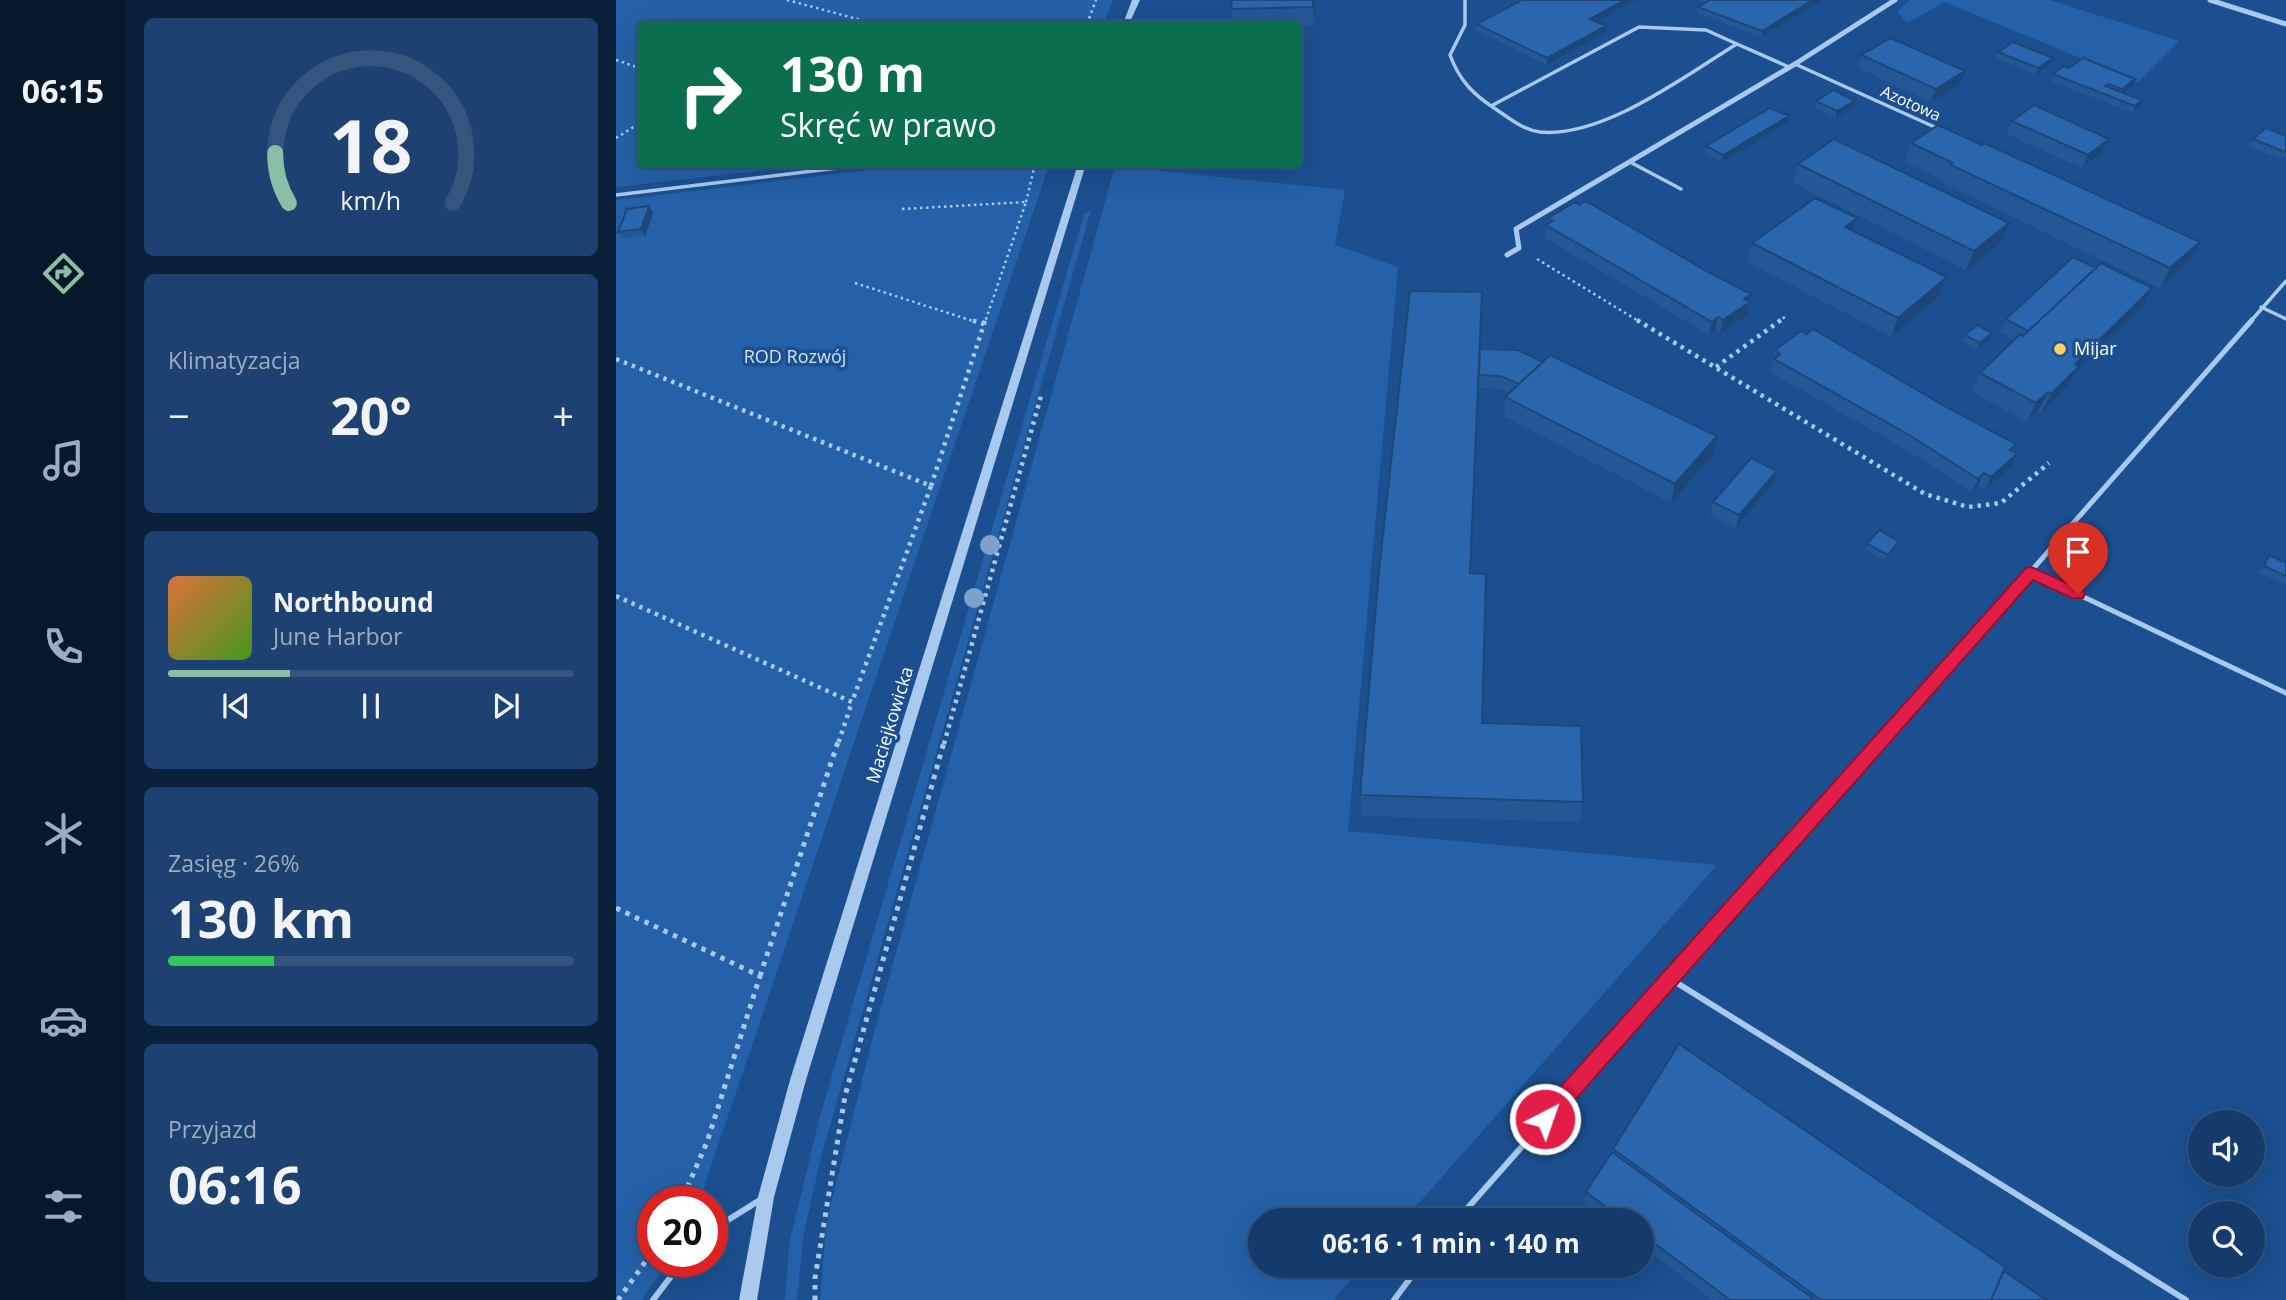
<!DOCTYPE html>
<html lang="pl">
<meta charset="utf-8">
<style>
:root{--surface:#143b6b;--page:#1d4271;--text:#f1f3f6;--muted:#9dadc1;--line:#33557e;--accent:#8abfa5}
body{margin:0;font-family:"Open Sans",sans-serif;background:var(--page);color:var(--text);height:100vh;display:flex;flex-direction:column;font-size:26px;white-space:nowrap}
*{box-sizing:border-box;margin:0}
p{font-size:23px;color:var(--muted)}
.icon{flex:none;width:38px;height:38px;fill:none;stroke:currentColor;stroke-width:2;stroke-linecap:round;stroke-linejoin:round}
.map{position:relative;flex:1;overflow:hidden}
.side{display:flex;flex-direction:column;gap:18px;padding:18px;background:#0b203b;width:490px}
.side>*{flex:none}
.hud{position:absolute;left:21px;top:21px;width:665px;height:147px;border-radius:7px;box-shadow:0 7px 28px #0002,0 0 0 2px var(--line);background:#0b6e4f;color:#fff;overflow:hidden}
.tools{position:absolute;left:1572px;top:1110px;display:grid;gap:14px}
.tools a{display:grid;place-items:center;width:77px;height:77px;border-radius:50%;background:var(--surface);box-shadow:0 7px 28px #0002,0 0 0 2px var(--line);font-size:35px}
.speed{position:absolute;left:21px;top:1186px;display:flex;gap:14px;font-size:35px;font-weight:700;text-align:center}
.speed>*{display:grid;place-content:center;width:91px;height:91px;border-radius:50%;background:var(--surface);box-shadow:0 7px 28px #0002,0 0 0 2px var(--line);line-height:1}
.speed .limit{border:10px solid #d22;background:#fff;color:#111}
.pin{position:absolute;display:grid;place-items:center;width:60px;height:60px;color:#fff;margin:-72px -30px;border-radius:50% 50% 50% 0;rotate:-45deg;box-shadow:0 0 7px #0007}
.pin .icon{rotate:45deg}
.me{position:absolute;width:77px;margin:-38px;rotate:41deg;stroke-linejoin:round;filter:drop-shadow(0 0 5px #0008)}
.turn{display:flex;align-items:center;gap:24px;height:147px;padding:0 28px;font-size:32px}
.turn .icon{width:91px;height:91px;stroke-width:2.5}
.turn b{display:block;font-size:49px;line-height:60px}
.big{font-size:52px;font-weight:700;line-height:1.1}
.side .card{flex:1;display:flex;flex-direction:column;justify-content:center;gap:10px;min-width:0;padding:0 24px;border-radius:10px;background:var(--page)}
.side .dial{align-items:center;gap:0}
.dial svg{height:182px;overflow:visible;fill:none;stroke:var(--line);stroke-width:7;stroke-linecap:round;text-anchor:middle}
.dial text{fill:var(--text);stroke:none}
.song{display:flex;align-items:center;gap:21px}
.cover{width:84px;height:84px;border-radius:10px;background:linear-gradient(135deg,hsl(20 70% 55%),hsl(100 70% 35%))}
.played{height:7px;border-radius:4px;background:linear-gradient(90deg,var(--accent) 30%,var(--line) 30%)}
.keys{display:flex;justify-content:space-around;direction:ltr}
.heat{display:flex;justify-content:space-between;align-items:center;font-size:38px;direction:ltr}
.charge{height:10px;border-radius:5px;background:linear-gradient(90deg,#34c759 26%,var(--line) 0)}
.trip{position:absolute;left:632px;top:1208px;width:406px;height:70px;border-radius:35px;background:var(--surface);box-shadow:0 7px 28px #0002,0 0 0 2px var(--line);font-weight:700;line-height:70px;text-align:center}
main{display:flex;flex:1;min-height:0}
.menu{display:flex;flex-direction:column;width:126px;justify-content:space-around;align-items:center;background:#08182b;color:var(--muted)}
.menu .icon{width:49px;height:49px}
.menu .selected{color:var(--accent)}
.menu b{font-size:32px;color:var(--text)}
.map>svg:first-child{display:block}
</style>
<main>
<nav class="menu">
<b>06:15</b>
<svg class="icon selected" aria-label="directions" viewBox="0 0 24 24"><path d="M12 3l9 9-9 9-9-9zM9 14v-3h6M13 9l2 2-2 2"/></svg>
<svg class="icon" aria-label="music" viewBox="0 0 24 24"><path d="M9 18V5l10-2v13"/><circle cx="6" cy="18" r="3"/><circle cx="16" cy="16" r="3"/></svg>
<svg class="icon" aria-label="phone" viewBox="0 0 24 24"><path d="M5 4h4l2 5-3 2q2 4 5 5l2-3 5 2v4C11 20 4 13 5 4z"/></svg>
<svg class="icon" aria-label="climate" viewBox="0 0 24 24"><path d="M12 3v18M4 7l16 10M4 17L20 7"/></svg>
<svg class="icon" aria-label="car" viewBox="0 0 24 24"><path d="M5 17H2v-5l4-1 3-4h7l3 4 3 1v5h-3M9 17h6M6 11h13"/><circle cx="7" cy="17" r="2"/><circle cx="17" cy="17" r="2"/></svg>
<svg class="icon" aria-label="filters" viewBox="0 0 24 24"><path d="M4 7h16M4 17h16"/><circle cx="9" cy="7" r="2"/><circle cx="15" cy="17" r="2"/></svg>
</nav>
<section class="side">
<div class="card dial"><svg viewBox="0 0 100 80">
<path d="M14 69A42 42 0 1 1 86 69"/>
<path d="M14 69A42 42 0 0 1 8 47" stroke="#8abfa5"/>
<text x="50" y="56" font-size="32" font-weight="700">18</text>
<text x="50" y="72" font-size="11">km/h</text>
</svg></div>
<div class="card"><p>Klimatyzacja</p>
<div class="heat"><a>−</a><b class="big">20°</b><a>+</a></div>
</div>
<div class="card">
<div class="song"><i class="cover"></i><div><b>Northbound</b><p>June Harbor</p></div></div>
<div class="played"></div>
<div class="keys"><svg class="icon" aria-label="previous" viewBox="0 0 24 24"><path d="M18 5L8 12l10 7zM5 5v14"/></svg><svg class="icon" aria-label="pause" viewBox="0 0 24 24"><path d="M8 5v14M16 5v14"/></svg><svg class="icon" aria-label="next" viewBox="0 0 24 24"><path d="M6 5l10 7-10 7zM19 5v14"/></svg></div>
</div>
<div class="card"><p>Zasięg · 26%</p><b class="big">130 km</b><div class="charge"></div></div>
<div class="card"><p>Przyjazd</p><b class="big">06:16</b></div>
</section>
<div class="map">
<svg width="1670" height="1300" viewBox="0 0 1670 1300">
<rect width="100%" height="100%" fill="#1b4f8f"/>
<!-- green -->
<path fill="#2461a8" d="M0,0H497L488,24H24V164L195,165L0,187Z
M1294,0H1434L1563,41L1522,82L1329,2L1291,23L1281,11Z
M294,165H433L83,1202H37V1262H53L25,1300H0V200Z
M499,166L729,190L719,245L782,267L732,831L1101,865L788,1220H644V1265H748L717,1300H204L209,1239L215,1203L260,1025Z
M475,210L204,1161L187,1238L181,1300H169L173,1244L204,1116L468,214Z"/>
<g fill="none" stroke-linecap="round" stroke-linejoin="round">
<!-- path-far2 -->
<path stroke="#a9c9ee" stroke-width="2.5" stroke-dasharray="2.5 3.5" stroke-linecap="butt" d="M171,0L260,24
M471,24L480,0
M0,60L24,68
M0,138L24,123
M410,202L419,164
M286,209L410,202L369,322
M921,259L1024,322
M239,283L360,322
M1162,322L1170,316"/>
<!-- path-far1 -->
<path stroke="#a9c9ee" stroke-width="4.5" stroke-dasharray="3.5 5" stroke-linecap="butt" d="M1021,320L1309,494L1352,507L1385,503L1433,463
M368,324L369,320
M0,359L315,486L236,702
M1100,367L1165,320
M315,486L368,324L355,320
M0,596L236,702L222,744
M328,744L425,396"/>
<!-- path -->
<path stroke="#a9c9ee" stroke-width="5" stroke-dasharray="4.5 6" stroke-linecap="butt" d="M0,908L144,976L91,1142L65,1202
M144,976L222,742
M2,1300L37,1251
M199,1300V1278L229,1096L328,742"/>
<!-- service-far2 -->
<path stroke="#a9c9ee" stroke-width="3.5" d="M849,0V25L834,55C844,82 858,95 881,110C894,119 908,130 924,132C988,138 1068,76 1121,44L1173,67
M1179,64L1323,129
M875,106L1023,27L1090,30L1121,44
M1014,162L1065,189
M0,195L254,164
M1645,307L1670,319
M1634,322L1670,281"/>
<!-- service-far1 -->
<path stroke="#a9c9ee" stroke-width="5" d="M1415,572L1670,693
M1263,744L1636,320"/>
<!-- service -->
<path stroke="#a9c9ee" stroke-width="6" d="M1053,978L1570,1300
M841,1220L1264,742
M96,1230L147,1198
M37,1300L66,1262
M778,1300L804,1265"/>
<!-- minor -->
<path stroke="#a9c9ee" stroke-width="5" d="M1594,0L1670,24
M891,255L903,248L900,229L1179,64L1279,0"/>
<!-- tertiary -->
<path fill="#a9c9ee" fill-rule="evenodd" d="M516,0H524L513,24H507Z
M462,164H470L190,1080L158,1197L141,1300H123L142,1197L174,1080Z"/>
</g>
<!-- trees -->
<g fill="#7ea0ca">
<circle cx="374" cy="545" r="10"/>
<circle cx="358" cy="598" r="10"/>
</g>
<!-- wall -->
<path fill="#245895" d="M699,0V25L617,24L615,9Z
M906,0H1020L980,22L990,32L931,65L860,30V24Z
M1082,0H1206L1145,37L1081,13L1082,7L1089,3Z
M1382,52L1437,58L1435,64L1420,75L1380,58Z
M1245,55L1344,84L1315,102L1242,68Z
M1437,74L1516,86L1507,93L1526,100L1523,107L1516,113L1435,81Z
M1200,101H1239L1237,108L1219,118L1198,107Z
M1173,116L1171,123L1106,162L1089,153L1090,146Z
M1396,121L1487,152L1466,168L1391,134Z
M1670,136V154L1665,159L1633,146L1637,139Z
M1295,143L1366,145L1584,242L1573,261L1544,288L1328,184L1329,181L1289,162Z
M1182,164L1393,223L1385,242L1350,270L1177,183Z
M33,206L37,213L29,236L6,238L2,232Z
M932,218L1133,301L1131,315L1104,333L1099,330L1093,335L929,238L930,225L932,224Z
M1241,218L1237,231L1331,277L1323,297L1275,337L1132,262L1136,243Z
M1526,307L1459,373L1453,385L1425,413L1422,411L1411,422L1356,392L1364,373L1398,340L1384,332L1390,319Z
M1376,333L1373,340L1361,350L1346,341L1349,335Z
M864,349L1097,455L1055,503L888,416L889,397L893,393L884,389L863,388L854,573L866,723L967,802L964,822L746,816L744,795Z
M1159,350L1396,451L1395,467L1369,490L1362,486L1356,492L1289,449L1154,372Z
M1157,484L1120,528L1094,515L1097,502Z
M1251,544L1281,547L1269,561L1249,550Z
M1653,555L1670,563V585L1643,573L1648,562Z
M997,1149L1388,1271L1430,1300H1097L1026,1246V1220H991L967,1202L970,1192Z"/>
<!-- shaded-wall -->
<path fill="#1d4779" d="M697,0H699V25L697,7Z
M1009,0H1020L974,25V19Z
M1197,0H1206L1145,37L1146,31Z
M990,26V32L931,65V58Z
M1437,58L1435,64L1420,75L1422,68Z
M1349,71L1344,84L1315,102L1320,89Z
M1519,79L1516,86L1504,96L1506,89Z
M1526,100L1523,107L1516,113L1519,106Z
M1239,101L1237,108L1219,118L1221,111Z
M1173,116L1171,123L1106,162L1107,155Z
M1493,139L1487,152L1466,168L1472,155Z
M33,206L37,213L29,236L25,229Z
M1241,218L1235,237L1229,227Z
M1393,223L1385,242L1350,270L1358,251Z
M1584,242L1573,261L1544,288L1554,268Z
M1331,277L1323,297L1275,337L1282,318Z
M1536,288L1526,307L1459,373L1453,385L1425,413L1435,394L1459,364Z
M1135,294L1131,315L1104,333L1107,320L1128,299Z
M1102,317L1099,330L1093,335L1096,322Z
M1376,333L1373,340L1361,350L1364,343Z
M1432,392L1422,411L1411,422L1420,403Z
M1101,436L1097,455L1055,503L1059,484Z
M1401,454L1395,467L1369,490L1375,477Z
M1161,471L1157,484L1120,528L1123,515Z
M1368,473L1362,486L1356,492L1362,479Z
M1283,541L1281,547L1269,561L1272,555Z"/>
<!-- building -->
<path fill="#2a66ad" stroke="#1d4779" stroke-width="2" d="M616,0H697V7L615,9Z
M906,0H1009L974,19L990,26L931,58L860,24Z
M1094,0H1197L1146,31L1082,7Z
M1275,38L1349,71L1320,89L1245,55Z
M1397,42L1437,58L1422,68L1382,52Z
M1467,58L1519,79L1506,89L1492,84L1489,86L1526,100L1519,106L1437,74L1448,66L1453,68Z
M1218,90L1239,101L1221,111L1200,101Z
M1418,105L1493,139L1472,155L1396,121Z
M1154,108L1173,116L1107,155L1090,146Z
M1322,125L1366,145L1368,143L1584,242L1554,268L1335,165L1337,163L1295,143Z
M1650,128L1670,136V151L1669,152L1637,139Z
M1218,139L1393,223L1358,251L1182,164Z
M1199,198L1241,218L1229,227L1331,277L1282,318L1136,243Z
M970,201L1094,273L1135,294L1128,299L1134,302L1107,320L1102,317L1096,322L930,225L937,221L932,218L959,202L963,205Z
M33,206L25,229L2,232L11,209Z
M1457,257L1480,268L1412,331L1390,319Z
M1485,263L1536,288L1459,364L1463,366L1435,394L1432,392L1420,403L1364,373L1404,334L1407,336Z
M794,291L866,292L854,573L870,574L866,723L965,726L967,802L744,795L763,571Z
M1361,325L1376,333L1364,343L1349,335Z
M1197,329L1330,407L1400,444L1394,450L1401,454L1375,477L1368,473L1362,479L1295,436L1158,359L1164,354L1159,350L1185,331L1191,334Z
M864,349L902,350L927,362L903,384L884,376L863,375Z
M934,355L1101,436L1059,484L889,397Z
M1135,458L1161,471L1123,515L1097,502Z
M1263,530L1283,541L1272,555L1251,544Z
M1653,555L1670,563V576L1648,566Z
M1063,1044L1389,1267L1375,1300H1205L997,1149Z
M996,1152L1199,1300H1114L1026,1234V1220H1007L970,1192Z
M1388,1271L1430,1300H1375Z"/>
<!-- route -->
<path fill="#e11d48" stroke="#92132f" stroke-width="2" d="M1415,567L1467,590L1469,594L1467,598H1456L1417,580L936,1126L929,1129L922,1126L919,1119L922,1112L1410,568Z"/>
<!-- markers -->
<circle fill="#ffd166" stroke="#1b4f8f" stroke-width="2.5" cx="1444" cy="349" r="7"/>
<g text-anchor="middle" stroke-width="7" stroke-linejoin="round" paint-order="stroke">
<!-- far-street labels -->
<g font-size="16" fill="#fff" stroke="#1b4f8f">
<text transform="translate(1295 103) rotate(24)" y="6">Azotowa</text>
</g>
<!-- poi labels -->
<g font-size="18" fill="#fff" stroke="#1b4f8f" text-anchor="start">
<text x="1458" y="355">Mijar</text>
</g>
<!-- park labels -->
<g font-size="18" fill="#cfe3fa" stroke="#1b4f8f">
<text x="179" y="363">ROD Rozwój</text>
</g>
<!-- street labels -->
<g font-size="18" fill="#fff" stroke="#1b4f8f">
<text transform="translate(274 725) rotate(-73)" y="6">Maciejkowicka</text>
</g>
</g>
</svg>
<div class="tools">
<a><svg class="icon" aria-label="sound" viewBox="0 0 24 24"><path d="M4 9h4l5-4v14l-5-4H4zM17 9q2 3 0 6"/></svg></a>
<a><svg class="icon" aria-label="search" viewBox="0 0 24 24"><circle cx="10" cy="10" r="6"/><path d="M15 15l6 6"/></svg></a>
</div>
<div class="speed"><div class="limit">20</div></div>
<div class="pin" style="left:1462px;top:594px;background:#d93025"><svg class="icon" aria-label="arrive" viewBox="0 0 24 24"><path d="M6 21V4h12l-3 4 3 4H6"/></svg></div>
<svg class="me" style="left:929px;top:1119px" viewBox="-20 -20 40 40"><circle r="17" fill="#e11d48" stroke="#fff" stroke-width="3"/><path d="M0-11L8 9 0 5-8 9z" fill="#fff"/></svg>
<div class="trip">06:16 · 1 min · 140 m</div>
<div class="hud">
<div class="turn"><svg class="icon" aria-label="right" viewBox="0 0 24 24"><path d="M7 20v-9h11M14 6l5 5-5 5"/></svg><div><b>130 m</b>Skręć w prawo</div></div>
</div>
</div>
</main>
